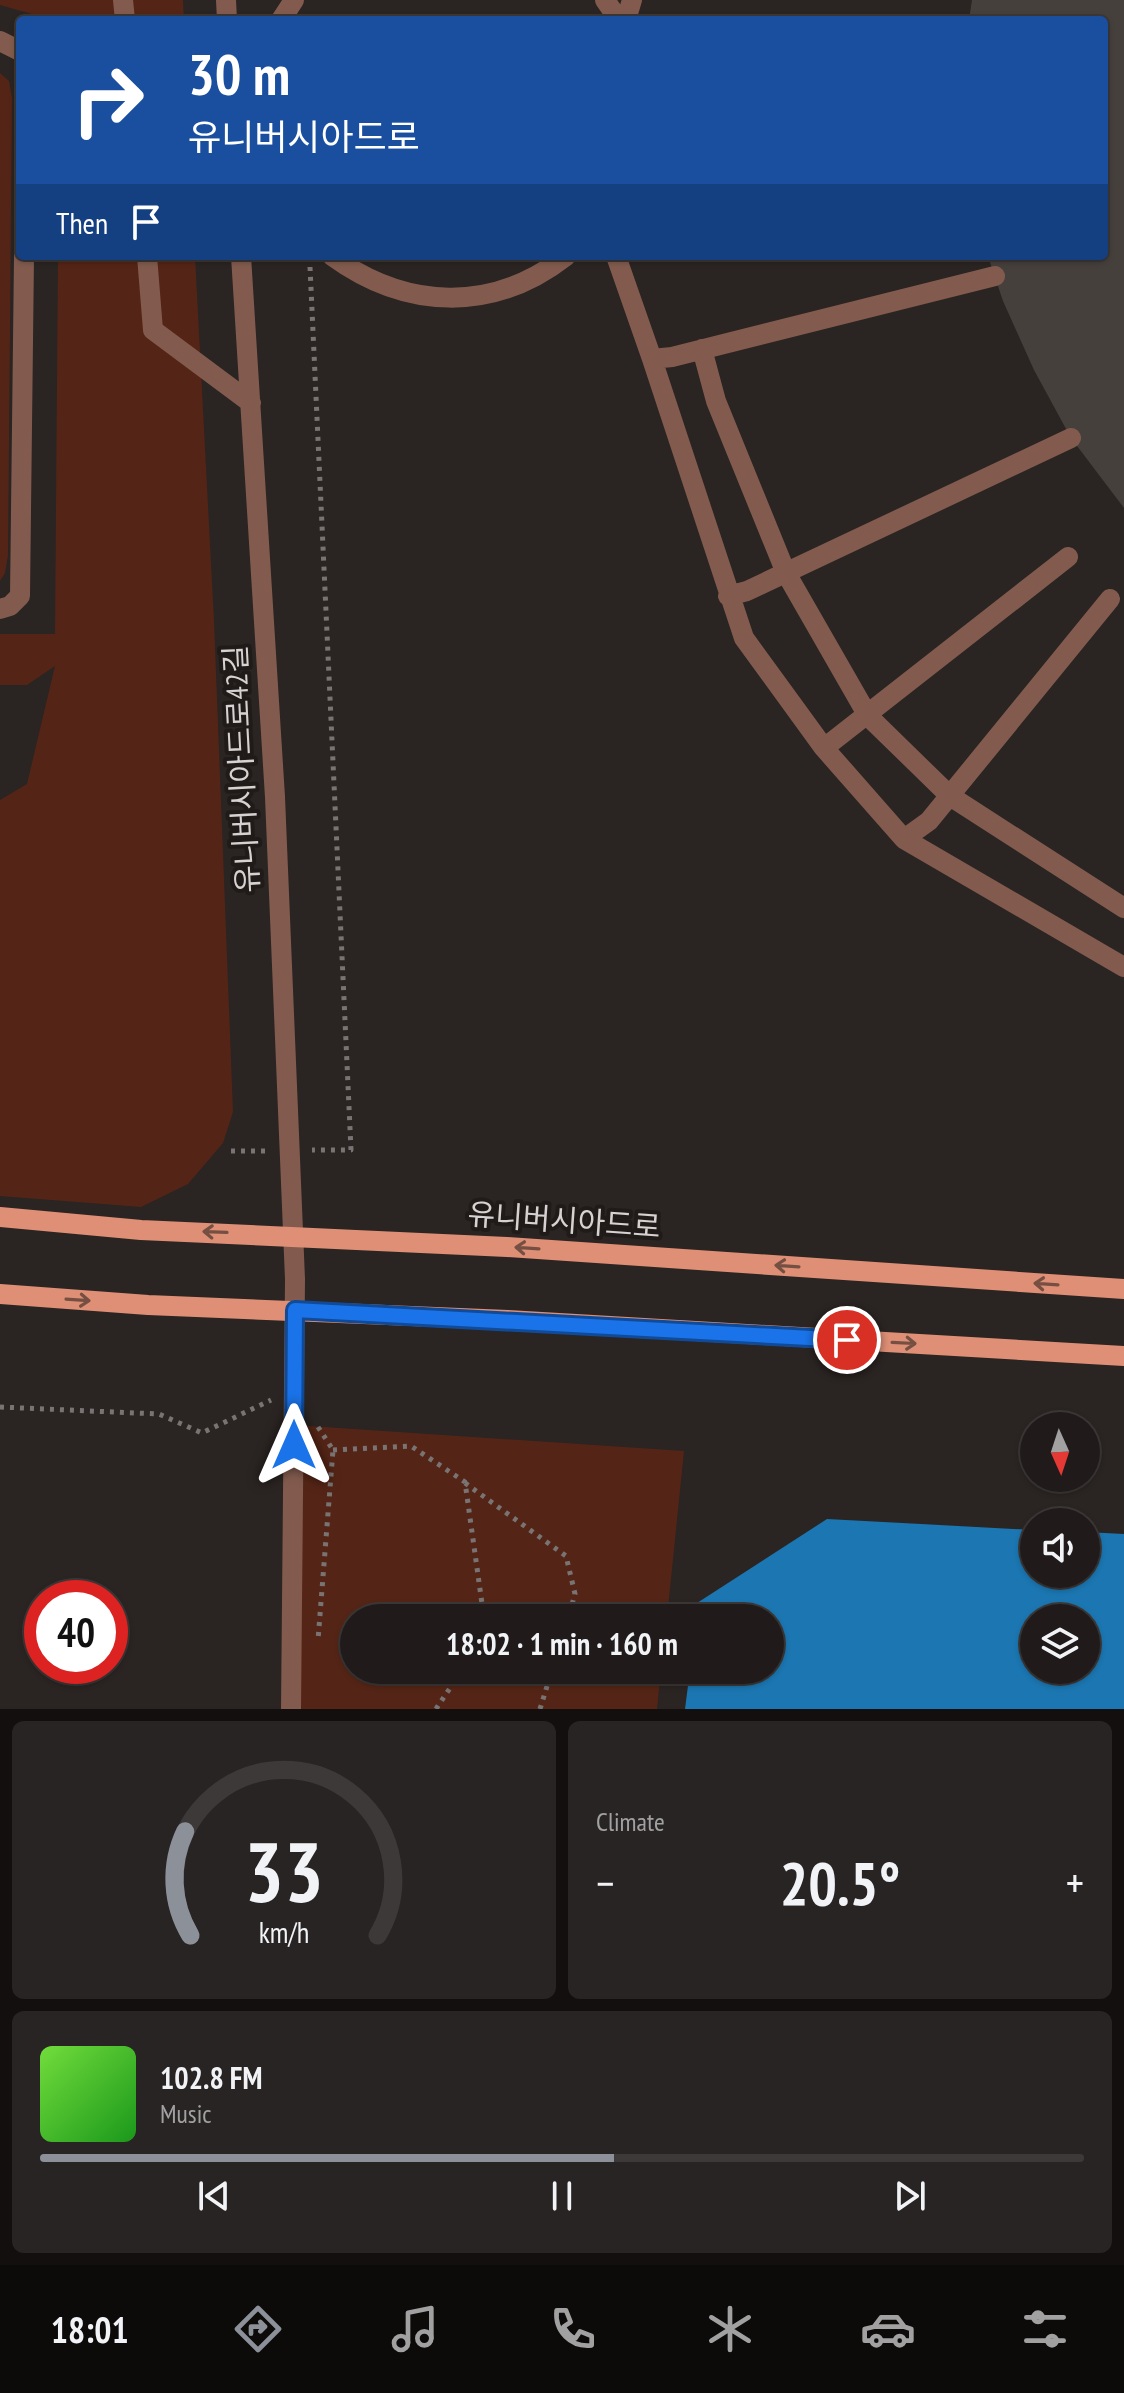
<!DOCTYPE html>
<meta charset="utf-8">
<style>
:root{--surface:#201b1a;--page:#282423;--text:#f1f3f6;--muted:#a2a1a2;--line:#3d3939;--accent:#8c9099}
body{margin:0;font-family:"PT Sans Narrow","Noto Sans KR",sans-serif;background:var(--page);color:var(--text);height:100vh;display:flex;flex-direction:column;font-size:30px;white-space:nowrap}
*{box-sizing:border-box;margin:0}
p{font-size:26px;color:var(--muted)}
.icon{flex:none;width:44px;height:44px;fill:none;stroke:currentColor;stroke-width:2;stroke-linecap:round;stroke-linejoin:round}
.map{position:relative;height:1709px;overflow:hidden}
.drawer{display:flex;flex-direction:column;gap:12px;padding:12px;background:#120f0e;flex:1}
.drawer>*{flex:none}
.banner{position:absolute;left:16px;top:16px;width:1092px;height:244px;border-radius:8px;box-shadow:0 2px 6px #0004,0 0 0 2px var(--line);background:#1a4fa0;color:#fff;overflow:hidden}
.needle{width:52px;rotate:177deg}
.tools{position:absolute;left:1020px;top:1412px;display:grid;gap:16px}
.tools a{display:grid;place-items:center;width:80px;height:80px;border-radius:50%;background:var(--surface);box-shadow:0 2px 6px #0004,0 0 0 2px var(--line);font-size:40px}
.speed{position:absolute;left:24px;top:1580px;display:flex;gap:16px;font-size:40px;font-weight:700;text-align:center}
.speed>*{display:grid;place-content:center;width:104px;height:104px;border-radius:50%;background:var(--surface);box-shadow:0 2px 6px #0004,0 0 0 2px var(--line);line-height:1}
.speed .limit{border:12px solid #d22;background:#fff;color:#111}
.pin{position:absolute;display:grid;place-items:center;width:68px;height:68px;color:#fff;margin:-34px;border:4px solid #fff;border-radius:50%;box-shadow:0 2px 8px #0007}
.me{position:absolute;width:88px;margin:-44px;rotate:0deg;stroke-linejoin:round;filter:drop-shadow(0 0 6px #0008)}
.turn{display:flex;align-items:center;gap:28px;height:168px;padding:0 40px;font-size:36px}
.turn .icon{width:104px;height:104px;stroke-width:2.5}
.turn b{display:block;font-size:56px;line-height:68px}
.then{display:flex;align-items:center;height:76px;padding:0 40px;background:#0003;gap:16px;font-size:30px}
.big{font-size:60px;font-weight:600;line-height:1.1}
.drawer .widget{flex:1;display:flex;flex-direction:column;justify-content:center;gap:12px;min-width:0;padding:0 28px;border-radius:12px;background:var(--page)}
.drawer .dial{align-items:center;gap:0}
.dial svg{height:208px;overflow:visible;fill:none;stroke:var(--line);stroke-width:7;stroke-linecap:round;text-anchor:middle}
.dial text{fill:var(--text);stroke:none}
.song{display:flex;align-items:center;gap:24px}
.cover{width:96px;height:96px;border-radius:12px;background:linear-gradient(135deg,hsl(100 70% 55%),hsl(120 70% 35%))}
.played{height:8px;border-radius:4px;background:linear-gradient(90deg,var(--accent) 55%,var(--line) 55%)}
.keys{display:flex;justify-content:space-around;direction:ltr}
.heat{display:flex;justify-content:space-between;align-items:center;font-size:44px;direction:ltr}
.drawer .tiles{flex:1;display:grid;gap:12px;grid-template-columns:1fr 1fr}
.widget:last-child{grid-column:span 2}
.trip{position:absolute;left:340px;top:1604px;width:444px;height:80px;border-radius:40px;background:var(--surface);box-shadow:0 2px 6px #0004,0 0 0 2px var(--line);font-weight:600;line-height:80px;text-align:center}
.tab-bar{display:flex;height:128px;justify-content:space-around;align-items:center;background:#0d0b0a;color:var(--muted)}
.tab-bar .icon{width:56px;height:56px}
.tab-bar .selected{color:var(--accent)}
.tab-bar b{font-size:36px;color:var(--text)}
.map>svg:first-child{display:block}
</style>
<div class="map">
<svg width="1124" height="1709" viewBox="0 0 1124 1709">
<rect width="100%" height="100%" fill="#2a2422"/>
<!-- green -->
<path fill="#542516" d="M0,0H183L184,20H43L39,16L0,5Z
M0,73L9,81L12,98L8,555L5,573L0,581Z
M58,256H195L214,621L233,1112L223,1143L188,1184L141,1207L0,1196V800L27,784L55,666L27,685H0V634H55Z
M294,1425L684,1451L667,1618H354V1670H661L657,1709H291Z"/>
<!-- water -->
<path fill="#1b76b1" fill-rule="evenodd" d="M827,1519L1034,1530V1574H1086V1532L1124,1534V1709H685L690,1670H770V1618H696L697,1603ZM1034,1618H1086V1670H1034Z"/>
<!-- building -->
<path fill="#46403d" d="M972,0H1124V508L1071,438L1034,370L1003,301L988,256H1104V20H969Z"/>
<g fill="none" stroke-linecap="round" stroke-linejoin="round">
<!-- path -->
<path stroke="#797473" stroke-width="5" stroke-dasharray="4 6" stroke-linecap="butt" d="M310,267L351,1150H312
M231,1151H266
M0,1407L159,1414L202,1433L271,1400
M318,1427L333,1450L318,1640
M333,1450L411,1446L465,1482L484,1618
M465,1483L566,1556L575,1594L568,1618
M436,1709L462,1670
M540,1709L552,1670"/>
<!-- minor -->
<path stroke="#825b4e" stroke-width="20" d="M123,0L125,20
M226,0L227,20
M605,0L619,20
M281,20L294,0
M626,20L632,0
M0,41L20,51
M147,256L153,330L251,403
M241,256L275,797L295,1279L291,1709
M332,256C406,310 493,313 566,256
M616,256L652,359L744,638L824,748L904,839L1124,967
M702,349L716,401L786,573L868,716L950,796L1124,908
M652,359L672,357L995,276
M728,596L747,591L1071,438
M0,609L10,606L20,596L24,256
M824,748L1068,557
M904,839L929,821L1110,599"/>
<!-- major -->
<path stroke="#de8f75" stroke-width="20" d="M0,1217L141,1230L507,1247L1124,1289
M0,1294L148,1305L508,1320L1124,1356"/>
</g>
<!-- one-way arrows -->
<defs><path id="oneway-shaft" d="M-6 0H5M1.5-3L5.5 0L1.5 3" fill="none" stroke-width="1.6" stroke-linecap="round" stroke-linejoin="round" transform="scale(2)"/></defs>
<g stroke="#754f42">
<use href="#oneway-shaft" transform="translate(215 1232) rotate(-178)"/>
<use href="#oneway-shaft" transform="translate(527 1248) rotate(-176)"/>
<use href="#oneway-shaft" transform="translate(787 1266) rotate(-176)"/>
<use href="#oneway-shaft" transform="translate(1046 1284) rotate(-176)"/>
<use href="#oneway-shaft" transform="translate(78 1300) rotate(4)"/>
<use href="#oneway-shaft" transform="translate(904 1343) rotate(3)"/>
</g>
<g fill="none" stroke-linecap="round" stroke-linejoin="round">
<!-- route casing -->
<g stroke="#114b97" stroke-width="20">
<path id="route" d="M294,1445L295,1310L847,1340"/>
</g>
<!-- route -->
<use href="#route" stroke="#1a73e8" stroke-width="14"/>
</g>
<g text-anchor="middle" stroke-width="8" stroke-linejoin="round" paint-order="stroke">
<!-- street labels -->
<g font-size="30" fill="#d6d2d1" stroke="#201b19">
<text transform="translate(242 769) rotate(-93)" y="10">유니버시아드로42길</text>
<text transform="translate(564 1221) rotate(4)" y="10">유니버시아드로</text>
</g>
</g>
</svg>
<div class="tools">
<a><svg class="needle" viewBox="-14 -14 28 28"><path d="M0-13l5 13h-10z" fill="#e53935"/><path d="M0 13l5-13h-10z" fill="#a2a1a2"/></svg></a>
<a><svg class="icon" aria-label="sound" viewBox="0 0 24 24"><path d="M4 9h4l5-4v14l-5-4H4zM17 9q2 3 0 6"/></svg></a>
<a><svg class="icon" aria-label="layers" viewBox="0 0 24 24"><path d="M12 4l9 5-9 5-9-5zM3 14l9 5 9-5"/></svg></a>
</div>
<div class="speed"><div class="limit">40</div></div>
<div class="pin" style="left:847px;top:1340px;background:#d93025"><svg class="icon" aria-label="arrive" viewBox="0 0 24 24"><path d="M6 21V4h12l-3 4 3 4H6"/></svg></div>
<svg class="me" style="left:294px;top:1445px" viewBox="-20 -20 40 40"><path d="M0-17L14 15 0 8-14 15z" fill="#1a73e8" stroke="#fff" stroke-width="4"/></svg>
<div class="trip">18:02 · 1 min · 160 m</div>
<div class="banner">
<div class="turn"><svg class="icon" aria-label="right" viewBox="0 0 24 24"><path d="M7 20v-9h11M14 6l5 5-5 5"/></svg><div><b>30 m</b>유니버시아드로</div></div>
<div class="then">Then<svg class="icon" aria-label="arrive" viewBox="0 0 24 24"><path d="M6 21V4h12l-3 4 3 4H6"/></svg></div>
</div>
</div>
<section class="drawer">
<div class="tiles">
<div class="widget dial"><svg viewBox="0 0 100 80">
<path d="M14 69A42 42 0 1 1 86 69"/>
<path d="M14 69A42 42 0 0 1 12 29" stroke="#8c9099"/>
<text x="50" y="56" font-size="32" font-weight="700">33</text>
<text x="50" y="72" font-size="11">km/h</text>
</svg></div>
<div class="widget"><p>Climate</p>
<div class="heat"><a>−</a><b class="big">20.5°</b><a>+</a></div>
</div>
<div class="widget">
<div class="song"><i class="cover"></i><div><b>102.8 FM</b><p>Music</p></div></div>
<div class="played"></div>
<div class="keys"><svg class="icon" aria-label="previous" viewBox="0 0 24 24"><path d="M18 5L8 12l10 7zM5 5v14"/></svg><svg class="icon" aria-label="pause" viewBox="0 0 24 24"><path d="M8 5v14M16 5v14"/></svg><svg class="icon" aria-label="next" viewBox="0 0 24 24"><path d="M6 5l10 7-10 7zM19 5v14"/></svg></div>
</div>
</div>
</section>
<nav class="tab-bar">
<b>18:01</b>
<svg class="icon selected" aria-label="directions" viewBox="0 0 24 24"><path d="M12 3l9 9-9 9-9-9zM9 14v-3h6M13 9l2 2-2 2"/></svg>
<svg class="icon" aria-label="music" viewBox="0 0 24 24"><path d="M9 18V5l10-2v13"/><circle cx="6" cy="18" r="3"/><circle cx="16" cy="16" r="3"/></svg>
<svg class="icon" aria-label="phone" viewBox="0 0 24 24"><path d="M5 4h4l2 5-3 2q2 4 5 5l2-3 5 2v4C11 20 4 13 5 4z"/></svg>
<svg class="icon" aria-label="climate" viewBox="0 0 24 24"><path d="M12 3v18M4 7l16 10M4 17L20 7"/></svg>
<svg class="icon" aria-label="car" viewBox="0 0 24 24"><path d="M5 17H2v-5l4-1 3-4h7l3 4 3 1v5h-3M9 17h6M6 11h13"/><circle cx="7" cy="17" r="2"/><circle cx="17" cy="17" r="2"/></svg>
<svg class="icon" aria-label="filters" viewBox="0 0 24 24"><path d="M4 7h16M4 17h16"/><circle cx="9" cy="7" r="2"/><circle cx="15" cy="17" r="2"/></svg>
</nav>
